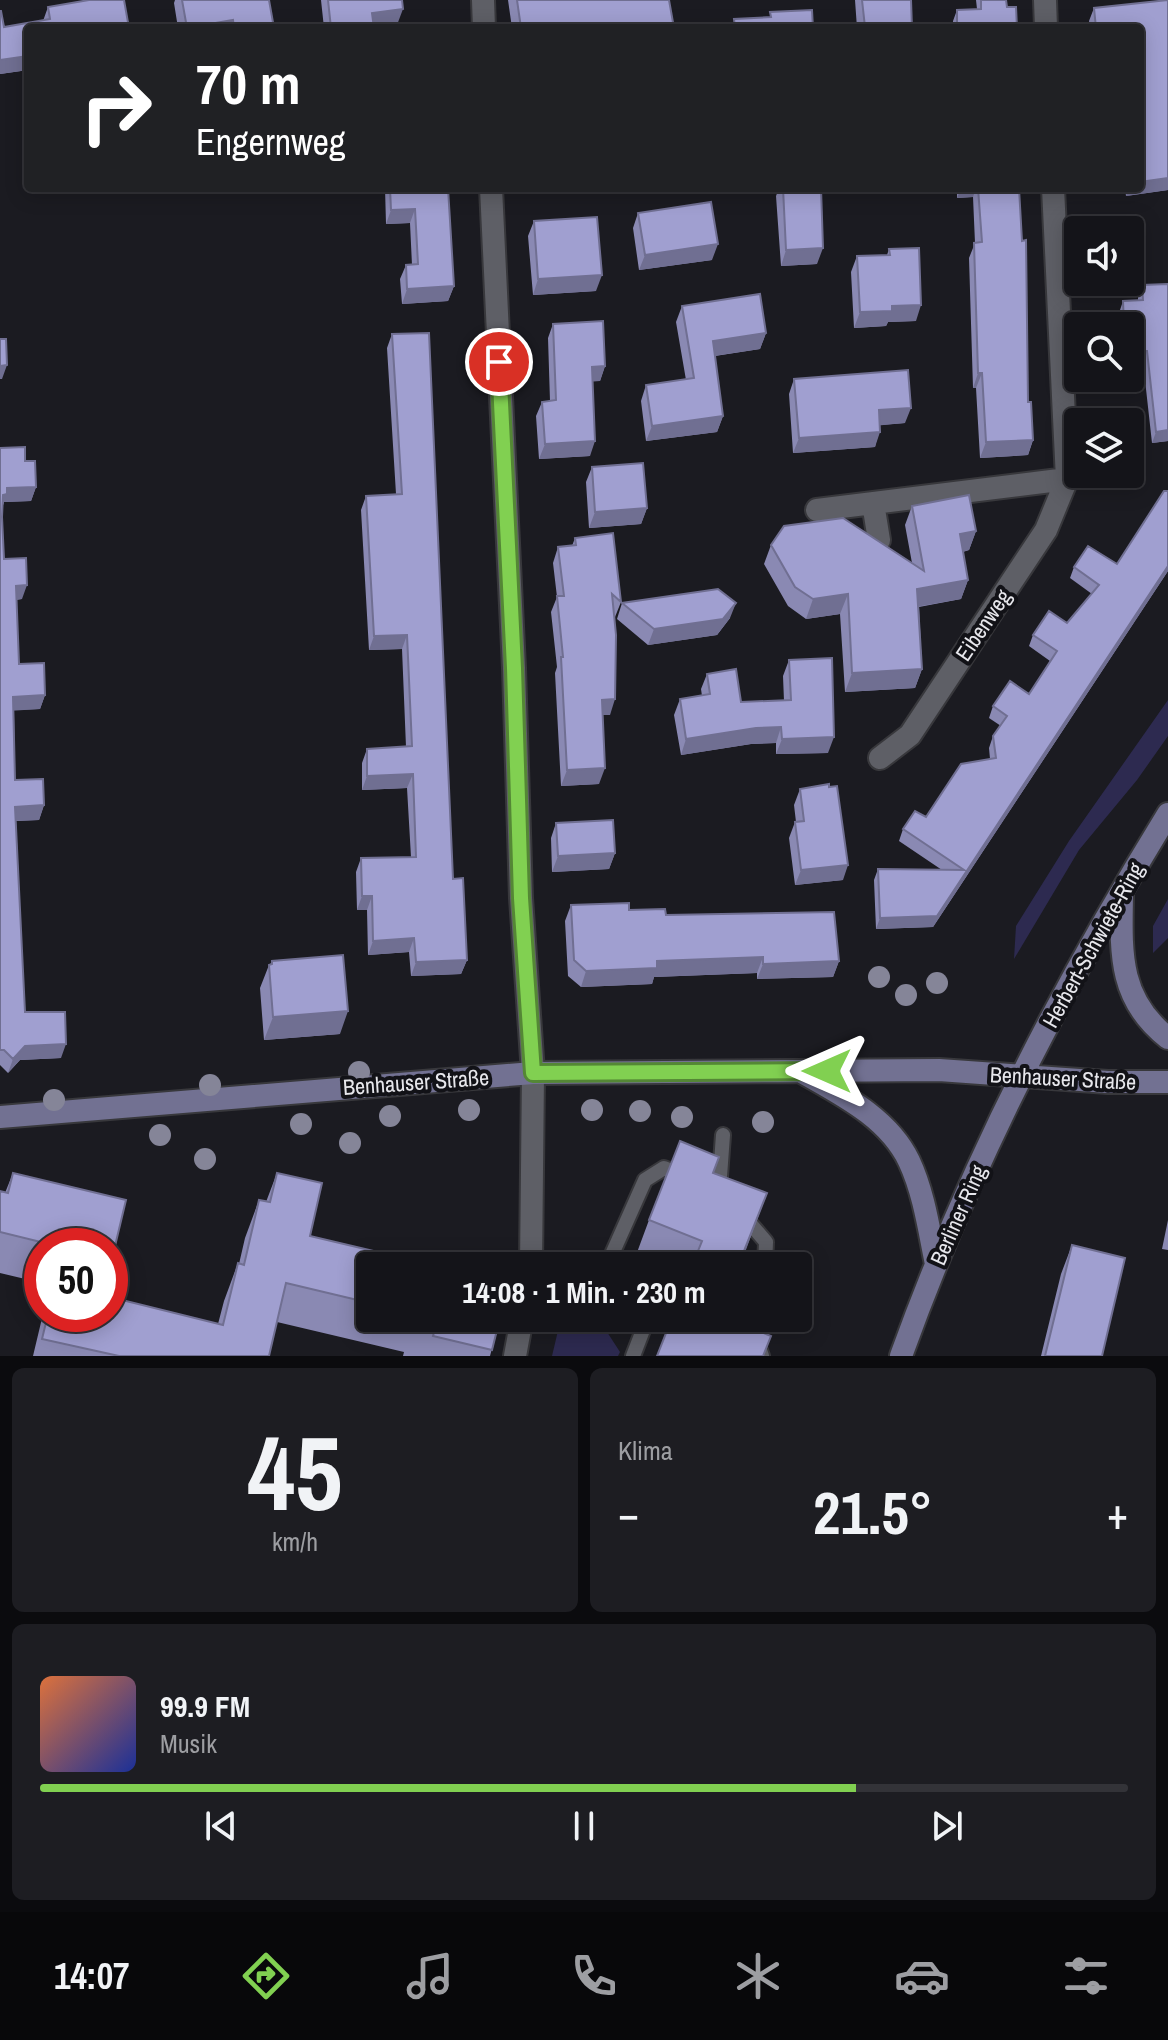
<!DOCTYPE html>
<html lang="de">
<meta charset="utf-8">
<style>
:root{--surface:#141419;--page:#1d1d22;--text:#f1f3f6;--muted:#9d9ea2;--line:#333338;--accent:#81d051}
body{margin:0;font-family:"Archivo Narrow",sans-serif;background:var(--page);color:var(--text);height:100vh;display:flex;flex-direction:column;font-size:30px;white-space:nowrap}
*{box-sizing:border-box;margin:0}
p{font-size:26px;color:var(--muted)}
.icon{flex:none;width:44px;height:44px;fill:none;stroke:currentColor;stroke-width:2;stroke-linecap:round;stroke-linejoin:round}
.map{position:relative;height:1356px;overflow:hidden}
.sheet{display:flex;flex-direction:column;gap:12px;padding:12px;background:#0b0b0e;flex:1}
.sheet>*{flex:none}
.guide{position:absolute;left:24px;top:24px;width:1120px;height:168px;border-radius:8px;box-shadow:0 4px 20px #0003,0 0 0 2px var(--line);background:#202124;color:#fff;overflow:hidden}
.controls{position:absolute;left:1064px;top:216px;display:grid;gap:16px}
.controls a{display:grid;place-items:center;width:80px;height:80px;border-radius:8px;background:var(--surface);box-shadow:0 4px 20px #0003,0 0 0 2px var(--line);font-size:40px}
.speed{position:absolute;left:24px;top:1228px;display:flex;gap:16px;font-size:40px;font-weight:700;text-align:center}
.speed>*{display:grid;place-content:center;width:104px;height:104px;border-radius:50%;background:var(--surface);box-shadow:0 4px 20px #0003,0 0 0 2px var(--line);line-height:1}
.speed .limit{border:12px solid #d22;background:#fff;color:#111}
.pin{position:absolute;display:grid;place-items:center;width:68px;height:68px;color:#fff;margin:-34px;border:4px solid #fff;border-radius:50%;box-shadow:0 2px 8px #0007}
.me{position:absolute;width:88px;margin:-44px;rotate:270deg;stroke-linejoin:round;filter:drop-shadow(0 0 6px #0008)}
.turn{display:flex;align-items:center;gap:28px;height:168px;padding:0 40px;font-size:36px}
.turn .icon{width:104px;height:104px;stroke-width:2.5}
.turn b{display:block;font-size:56px;line-height:68px}
.big{font-size:60px;font-weight:800;line-height:1.1}
.sheet .card{flex:1;display:flex;flex-direction:column;justify-content:center;gap:12px;min-width:0;padding:0 28px;border-radius:12px;background:var(--page)}
.sheet .dial{align-items:center;gap:0}
.dial b{font-size:104px;line-height:1}
.song{display:flex;align-items:center;gap:24px}
.cover{width:96px;height:96px;border-radius:12px;background:linear-gradient(135deg,hsl(20 70% 55%),hsl(230 70% 35%))}
.played{height:8px;border-radius:4px;background:linear-gradient(90deg,var(--accent) 75%,var(--line) 75%)}
.keys{display:flex;justify-content:space-around;direction:ltr}
.heat{display:flex;justify-content:space-between;align-items:center;font-size:44px;direction:ltr}
.sheet .tiles{flex:1;display:grid;gap:12px;grid-template-columns:1fr 1fr}
.card:last-child{grid-column:span 2}
.trip{position:absolute;left:356px;top:1252px;width:456px;height:80px;border-radius:8px;background:var(--surface);box-shadow:0 4px 20px #0003,0 0 0 2px var(--line);font-weight:800;line-height:80px;text-align:center}
.tab-bar{display:flex;height:128px;justify-content:space-around;align-items:center;background:#08080a;color:var(--muted)}
.tab-bar .icon{width:56px;height:56px}
.tab-bar .on{color:var(--accent)}
.tab-bar b{font-size:36px;color:var(--text)}
.map>svg:first-child{display:block}
</style>
<div class="map">
<svg width="1168" height="1356" viewBox="0 0 1168 1356">
<rect width="100%" height="100%" fill="#1b1b21"/>
<!-- green -->
<path fill="#2d2a50" d="M1168,700V736L1137,780L1079,850L1014,959L1016,926L1069,841Z
M1168,899V938L1153,953V926Z
M561,1318H598L620,1352L618,1356H552Z"/>
<g fill="none" stroke-linecap="round" stroke-linejoin="round">
<!-- service casing -->
<g stroke="#38383c" stroke-width="18">
<path id="service" d="M719,1190L723,1135
M742,1214L766,1242L765,1266
M610,1266L613,1252L645,1180L664,1168L686,1177
M756,1318L754,1334L762,1356
M633,1356L643,1330L639,1318"/>
</g>
<!-- minor casing -->
<g stroke="#38383c" stroke-width="26">
<path id="minor" d="M483,0L484,28
M1045,0L1046,28
M491,188L514,668L521,898L533,1073L531,1266
M873,503L879,540
M817,510L1067,479
M880,758L910,735L1046,530L1067,479L1053,188
M515,1356L522,1318"/>
</g>
<!-- secondary casing -->
<g stroke="#38383c" stroke-width="26">
<path id="secondary" d="M1122,895C1121,952 1118,999 1168,1038
M800,1071C840,1094 888,1117 909,1161C924,1193 929,1230 936,1264
M0,1117L533,1073L939,1070L1108,1082H1168
M901,1356C969,1167 1062,986 1168,814"/>
</g>
<!-- service -->
<use href="#service" stroke="#5e5f66" stroke-width="14"/>
<!-- minor -->
<use href="#minor" stroke="#5e5f66" stroke-width="22"/>
<!-- secondary -->
<use href="#secondary" stroke="#727192" stroke-width="22"/>
</g>
<!-- trees -->
<g fill="#858598">
<circle cx="879" cy="977" r="11"/>
<circle cx="937" cy="983" r="11"/>
<circle cx="906" cy="995" r="11"/>
<circle cx="359" cy="1072" r="11"/>
<circle cx="210" cy="1085" r="11"/>
<circle cx="54" cy="1100" r="11"/>
<circle cx="469" cy="1110" r="11"/>
<circle cx="592" cy="1110" r="11"/>
<circle cx="640" cy="1111" r="11"/>
<circle cx="390" cy="1116" r="11"/>
<circle cx="682" cy="1117" r="11"/>
<circle cx="763" cy="1122" r="11"/>
<circle cx="301" cy="1124" r="11"/>
<circle cx="160" cy="1135" r="11"/>
<circle cx="350" cy="1143" r="11"/>
<circle cx="205" cy="1159" r="11"/>
</g>
<!-- wall -->
<path fill="#8a89b3" d="M124,0L28,28V70L0,74V11L4,27L43,21L48,7Z
M175,0H269L274,28H178L174,3Z
M321,0H402L397,25L374,28H324Z
M508,0H669L674,28H512Z
M855,0H911L912,28H857Z
M976,0H1006L1007,7L1017,28H953V21L957,10L977,9Z
M1168,0V190L1126,196L1125,188H1140V28H1090L1089,21L1094,8Z
M385,188H448L454,286L448,301L402,304L400,279L406,265H412L410,223L386,224Z
M762,188H821L817,264L781,266L776,196L778,191L762,192Z
M957,188H1019L1028,402L1033,440L1028,455L980,458L976,388H973L969,258L975,243L973,197L957,198Z
M638,213L712,260L639,270L633,228Z
M534,221L596,291L533,295L528,236Z
M889,249L916,321L888,322L886,326L854,328L851,272L857,256L887,255Z
M1142,285L1168,441L1152,443L1143,362H1130V326H1119V313L1123,301H1138V296Z
M682,306L766,333L760,349L715,356L723,416L717,432L646,441L641,401L646,385L686,380L676,322Z
M553,324L605,366L600,381H593L590,456L539,459L536,416L542,402L550,401L548,338Z
M392,334L453,879L467,960L461,974L411,976L409,952L368,955L367,910H357L356,872L361,858L411,857L407,788L362,790V763L367,749L406,747L402,649L369,650L361,510L366,496L396,494L387,348Z
M794,379L905,423L880,425L875,447L793,453L789,394Z
M0,448L25,461L36,487L31,501L4,502L2,508V517L4,559L22,599L16,600L19,664L45,695L40,709L14,710L15,780L44,805L39,820L16,821L25,1012L61,1058L20,1060L8,1073L0,1065Z
M592,467L647,508L641,524L589,528L586,482Z
M1168,491V571L933,927L876,929L874,880L878,869L942,870L899,841L903,829L926,817L990,759L989,748L993,736L1001,726L989,718L993,706L1029,694L1050,661L1029,646L1033,635L1067,623L1092,594L1070,578L1074,567L1117,564Z
M912,506L976,531L969,550L963,552L968,580L961,599L919,607L922,669L915,688L845,692L840,614L806,619L788,606L764,564L771,545L912,563L905,525Z
M575,538L621,602L615,617L614,616L610,715H602L599,784L561,786L555,673L557,667L551,612L557,597L553,563L558,547L572,546Z
M622,603L730,618L717,635L648,645L617,619Z
M789,660L828,753L776,754V743L751,744L681,755L674,715L680,699L702,696L701,689L707,674L741,702L784,701L783,676Z
M829,787L843,880L795,885L789,838L795,822H796L794,805L800,789Z
M556,823L615,853L609,869L552,872L551,838Z
M571,905L629,910L666,915L839,961L833,977L757,979V973L654,977L652,984L581,987L568,976L565,921Z
M272,961L340,1034L264,1040L260,988L269,965H270Z
M13,1173L110,1246H42V1283L0,1273V1191L5,1193Z
M277,1173L310,1236L370,1266V1318H500L490,1356H403L404,1352L277,1322L269,1356H33L43,1314H110L218,1324L224,1301L238,1263L239,1264L245,1238L259,1200L266,1202Z
M714,1173L740,1266H632L649,1220Z
M1168,1220V1250L1162,1249Z
M1072,1245L1102,1356H1041L1061,1274Z"/>
<!-- shaded-wall -->
<path fill="#706f92" d="M403,9L397,25L373,28L372,13Z
M233,20L230,28H188Z
M28,56V70L0,74V60Z
M1168,178V190L1126,196L1129,188H1140V182Z
M763,188H779L778,191L762,192Z
M961,188H976L973,197L957,198Z
M415,209L410,223L386,224L391,210Z
M718,244L712,260L639,270L645,255Z
M823,248L817,264L781,266L786,250Z
M602,275L596,291L533,295L538,279Z
M454,286L448,301L402,304L407,289Z
M921,305L916,321L888,322L886,326L854,328L860,312L892,306Z
M766,333L760,349L707,357L713,341Z
M1130,351H1147L1143,362H1130Z
M7,365L2,379H0V366Z
M605,366L600,381L587,382L592,367Z
M978,373H982L976,388H973Z
M911,408L905,423L873,426L879,410Z
M723,416L717,432L646,441L652,426Z
M1168,430V441L1152,443L1156,432Z
M880,432L875,447L793,453L799,438Z
M1033,440L1028,455L980,458L986,442Z
M595,441L590,456L539,459L545,444Z
M36,487L31,501L4,502L2,508L3,495L7,488Z
M647,508L641,524L589,528L595,512Z
M976,531L969,550L953,554L960,534Z
M1168,566V571L933,927L876,929L880,918L937,916Z
M968,580L961,599L910,608L917,589Z
M27,585L22,599L11,600L16,586Z
M848,594L840,614L806,619L813,599Z
M736,603L730,618L717,635L648,645L654,629Z
M407,635L402,649L369,650L374,636Z
M922,669L915,688L845,692L852,673Z
M45,695L40,709L8,711L13,697Z
M615,699L610,715H596L602,700Z
M781,727L776,743L751,744L681,755L686,739L756,728Z
M834,737L828,753L776,754L782,739Z
M605,768L599,784L561,786L567,770Z
M413,774L407,788L362,790L367,776Z
M44,805L39,820L10,821L15,807Z
M615,853L609,869L552,872L558,856Z
M848,865L843,880L795,885L801,870Z
M362,896H372L367,910H357Z
M414,938L409,952L368,955L373,941Z
M763,957L757,973L654,977L652,984L581,987L586,971L657,961Z
M467,960L461,974L411,976L416,962Z
M839,961L833,977L757,979L763,964Z
M348,1011L340,1034L264,1040L273,1017Z
M66,1044L61,1058L20,1060L8,1073L13,1059L25,1046Z
M767,1193L740,1266H738Z"/>
<!-- building -->
<path fill="#a09fd0" stroke="#706f92" stroke-width="2" d="M89,0H124L129,28H28V56L0,60V11H1L4,27L50,19L48,7Z
M182,0H269L274,28H234L233,20L187,28Z
M328,0H402L403,9L372,13L374,28H331Z
M517,0H669L674,28H521Z
M862,0H911L912,28H845L865,27Z
M981,0H1006L1007,7H1016L1017,28H957V10L981,9Z
M1168,0V178L1140,182V28H1096L1094,8Z
M812,10L813,28H735L734,19L771,17L770,12Z
M390,188H448L454,286L407,289L406,265L418,264L415,209L391,210Z
M783,188H821L823,248L786,250Z
M978,188H1019L1022,241L1026,240L1028,402H1031L1033,440L986,442L982,373H978L974,243L982,242Z
M711,202L718,244L645,255L638,213Z
M597,217L602,275L538,279L534,221Z
M919,248L921,305L892,306V311L860,312L857,256L890,255L889,249Z
M1168,284V430L1156,432L1147,351H1130V326H1124L1123,301L1143,300L1142,285Z
M760,294L766,333L713,341L723,416L652,426L646,385L694,378L682,306Z
M603,321L605,366L592,367L595,441L545,444L542,402L556,400L553,324Z
M429,333L453,879L463,878L467,960L416,962L414,938L373,941L372,896H362L361,858L416,857L413,774L367,776V749L412,746L407,635L374,636L366,496L402,494L392,334Z
M0,339H6L7,365L0,366Z
M908,370L911,408L879,410L880,432L799,438L794,379Z
M25,447V461H35L36,487L7,488V494L3,495L2,517L4,559L26,558L27,585L16,586L19,664L44,663L45,695L13,697L15,780L43,779L44,805L15,807L25,1012H65L66,1044L25,1046L13,1059L4,1050H0V448Z
M643,463L647,508L595,512L592,467Z
M1164,491H1168V566L937,916L880,918L878,869L964,870L903,829L915,811L926,817L961,764L996,758L993,736L1007,716L993,706L1010,681L1029,694L1057,651L1033,635L1049,611L1067,623L1099,585L1074,567L1088,546L1117,564Z
M969,495L976,531L960,534L968,580L917,589L922,669L852,673L848,594L813,599L795,587L771,545L784,526L843,518L924,571L912,506Z
M613,533L621,602L612,594L616,635L615,699L602,700L605,768L567,770L561,657H563L557,596H564L558,547L576,545L575,538Z
M718,589L736,603L723,619L654,629L622,603Z
M832,658L834,737L782,739L781,727L756,728L686,739L680,699L710,694L707,674L736,669L741,702L791,700L789,660Z
M829,784V787L837,786L848,865L801,870L795,822L804,821L800,789Z
M613,820L615,853L558,856L556,823Z
M629,903V910L665,909L666,915L834,912L839,961L763,964V957L657,961V968L586,971L574,960L571,905Z
M343,955L348,1011L273,1017L269,965L272,964V961Z
M680,1141L719,1157L713,1173L767,1193L738,1266H692L702,1241L649,1220Z
M13,1173L126,1200L110,1267V1246H57L0,1232V1191L8,1193Z
M277,1173L322,1183L310,1236L437,1266H370V1303L286,1283L269,1356H119L42,1339L48,1314H110V1297L223,1325L238,1263L244,1265L259,1200L270,1202Z
M1072,1245L1125,1258L1102,1356H1045Z
M417,1318H500L492,1350L433,1336L436,1325L416,1320Z
M672,1318H726L771,1336L763,1356H657Z"/>
<g fill="none" stroke-linecap="round" stroke-linejoin="round">
<!-- route casing -->
<g stroke="#548735" stroke-width="20">
<path id="route" d="M499,362L514,668L521,898L533,1073L827,1071"/>
</g>
<!-- route -->
<use href="#route" stroke="#81d051" stroke-width="14"/>
</g>
<g text-anchor="middle" stroke-width="8" stroke-linejoin="round" paint-order="stroke">
<!-- street labels -->
<g font-size="22" fill="#e7e7ec" stroke="#121217">
<text transform="translate(983 625) rotate(-56)" y="8">Eibenweg</text>
<text transform="translate(1093 945) rotate(-61)" y="8">Herbert-Schwiete-Ring</text>
<text transform="translate(1063 1078) rotate(3)" y="8">Benhauser Straße</text>
<text transform="translate(416 1082) rotate(-4)" y="8">Benhauser Straße</text>
<text transform="translate(958 1215) rotate(-66)" y="8">Berliner Ring</text>
</g>
</g>
</svg>
<div class="controls">
<a><svg class="icon" aria-label="sound" viewBox="0 0 24 24"><path d="M4 9h4l5-4v14l-5-4H4zM17 9q2 3 0 6"/></svg></a>
<a><svg class="icon" aria-label="search" viewBox="0 0 24 24"><circle cx="10" cy="10" r="6"/><path d="M15 15l6 6"/></svg></a>
<a><svg class="icon" aria-label="layers" viewBox="0 0 24 24"><path d="M12 4l9 5-9 5-9-5zM3 14l9 5 9-5"/></svg></a>
</div>
<div class="speed"><div class="limit">50</div></div>
<div class="pin" style="left:499px;top:362px;background:#d93025"><svg class="icon" aria-label="arrive" viewBox="0 0 24 24"><path d="M6 21V4h12l-3 4 3 4H6"/></svg></div>
<svg class="me" style="left:827px;top:1071px" viewBox="-20 -20 40 40"><path d="M0-17L14 15 0 8-14 15z" fill="#81d051" stroke="#fff" stroke-width="4"/></svg>
<div class="trip">14:08 · 1 Min. · 230 m</div>
<div class="guide">
<div class="turn"><svg class="icon" aria-label="right" viewBox="0 0 24 24"><path d="M7 20v-9h11M14 6l5 5-5 5"/></svg><div><b>70 m</b>Engernweg</div></div>
</div>
</div>
<section class="sheet">
<div class="tiles">
<div class="card dial"><b>45</b><p>km/h</p></div>
<div class="card"><p>Klima</p>
<div class="heat"><a>−</a><b class="big">21.5°</b><a>+</a></div>
</div>
<div class="card">
<div class="song"><i class="cover"></i><div><b>99.9 FM</b><p>Musik</p></div></div>
<div class="played"></div>
<div class="keys"><svg class="icon" aria-label="previous" viewBox="0 0 24 24"><path d="M18 5L8 12l10 7zM5 5v14"/></svg><svg class="icon" aria-label="pause" viewBox="0 0 24 24"><path d="M8 5v14M16 5v14"/></svg><svg class="icon" aria-label="next" viewBox="0 0 24 24"><path d="M6 5l10 7-10 7zM19 5v14"/></svg></div>
</div>
</div>
</section>
<nav class="tab-bar">
<b>14:07</b>
<svg class="icon on" aria-label="directions" viewBox="0 0 24 24"><path d="M12 3l9 9-9 9-9-9zM9 14v-3h6M13 9l2 2-2 2"/></svg>
<svg class="icon" aria-label="music" viewBox="0 0 24 24"><path d="M9 18V5l10-2v13"/><circle cx="6" cy="18" r="3"/><circle cx="16" cy="16" r="3"/></svg>
<svg class="icon" aria-label="phone" viewBox="0 0 24 24"><path d="M5 4h4l2 5-3 2q2 4 5 5l2-3 5 2v4C11 20 4 13 5 4z"/></svg>
<svg class="icon" aria-label="climate" viewBox="0 0 24 24"><path d="M12 3v18M4 7l16 10M4 17L20 7"/></svg>
<svg class="icon" aria-label="car" viewBox="0 0 24 24"><path d="M5 17H2v-5l4-1 3-4h7l3 4 3 1v5h-3M9 17h6M6 11h13"/><circle cx="7" cy="17" r="2"/><circle cx="17" cy="17" r="2"/></svg>
<svg class="icon" aria-label="filters" viewBox="0 0 24 24"><path d="M4 7h16M4 17h16"/><circle cx="9" cy="7" r="2"/><circle cx="15" cy="17" r="2"/></svg>
</nav>
